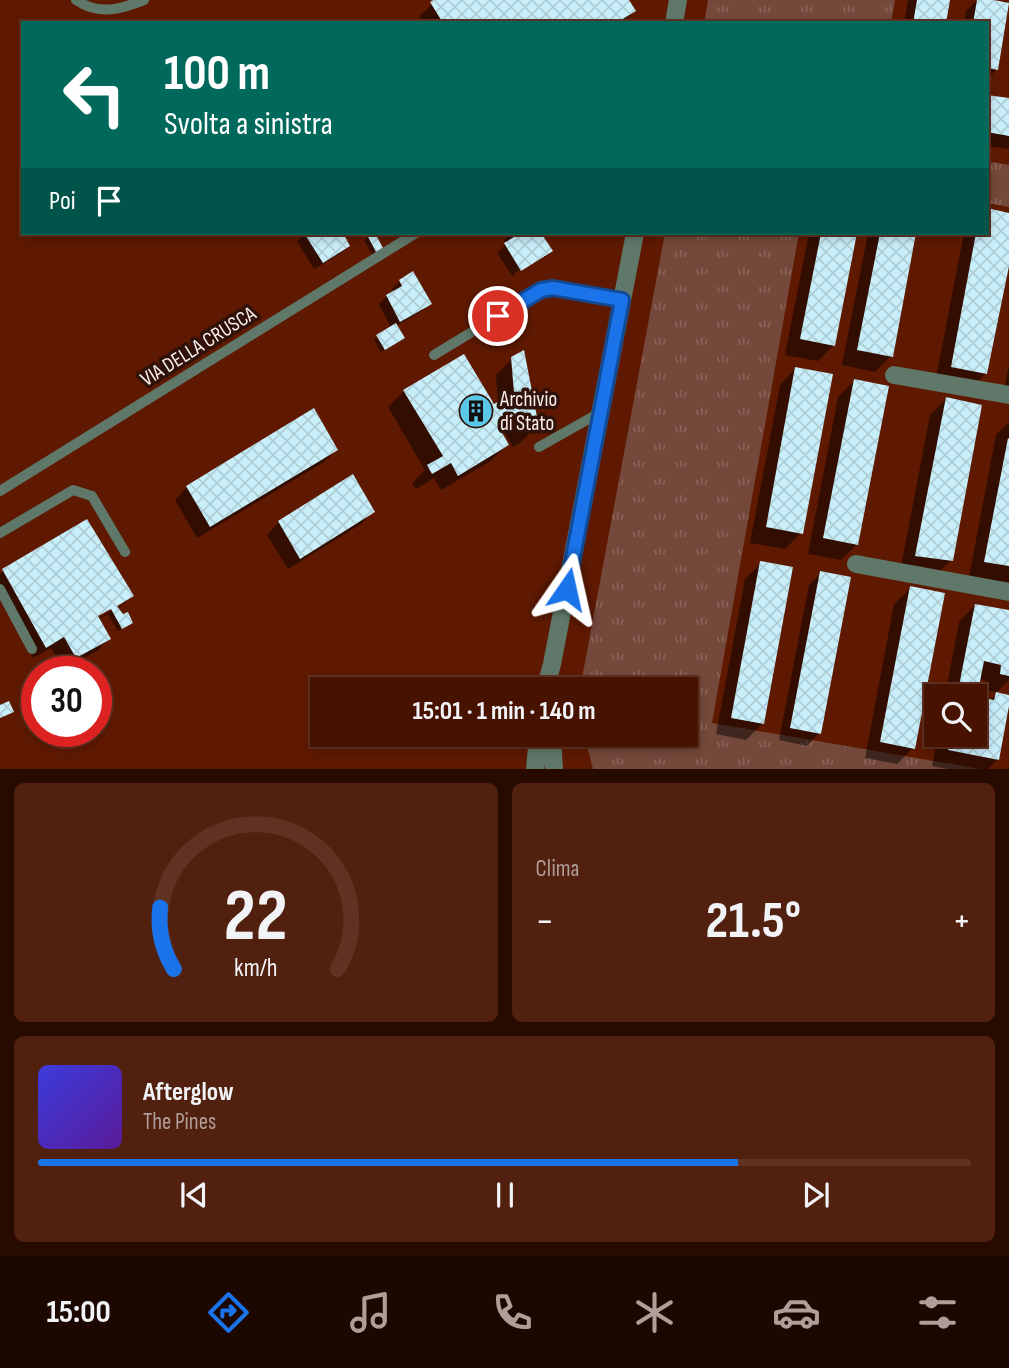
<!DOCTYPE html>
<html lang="it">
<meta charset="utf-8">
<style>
:root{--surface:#471300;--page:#51200f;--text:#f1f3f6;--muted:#b09e99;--line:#5f3222;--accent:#1a73e8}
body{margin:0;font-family:"Sofia Sans Condensed",sans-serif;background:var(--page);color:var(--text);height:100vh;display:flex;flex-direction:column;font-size:26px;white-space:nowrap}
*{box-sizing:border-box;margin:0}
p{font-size:23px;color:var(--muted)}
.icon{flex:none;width:38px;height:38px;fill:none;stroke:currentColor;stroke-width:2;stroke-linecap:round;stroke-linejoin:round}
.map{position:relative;height:769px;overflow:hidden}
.sheet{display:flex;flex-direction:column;gap:14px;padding:14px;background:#270a00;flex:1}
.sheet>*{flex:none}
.banner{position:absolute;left:21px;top:21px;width:968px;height:214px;border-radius:0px;box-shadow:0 4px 10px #0003,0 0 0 2px var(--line);background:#00695c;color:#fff;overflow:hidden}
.fabs{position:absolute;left:924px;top:684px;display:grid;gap:14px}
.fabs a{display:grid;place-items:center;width:63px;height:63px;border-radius:0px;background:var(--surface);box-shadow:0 4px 10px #0003,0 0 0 2px var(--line);font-size:35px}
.speed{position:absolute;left:21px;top:656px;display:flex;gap:14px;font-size:35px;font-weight:700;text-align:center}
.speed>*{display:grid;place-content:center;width:91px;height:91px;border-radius:50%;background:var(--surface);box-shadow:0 4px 10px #0003,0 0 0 2px var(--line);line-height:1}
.speed .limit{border:10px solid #d22;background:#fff;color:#111}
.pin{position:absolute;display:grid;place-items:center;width:60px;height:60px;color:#fff;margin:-30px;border:4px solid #fff;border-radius:50%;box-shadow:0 2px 7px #0007}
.me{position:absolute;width:77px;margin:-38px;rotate:11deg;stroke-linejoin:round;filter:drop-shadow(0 0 5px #0008)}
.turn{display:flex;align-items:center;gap:24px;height:147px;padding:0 28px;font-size:32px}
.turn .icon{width:91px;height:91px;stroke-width:2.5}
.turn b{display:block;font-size:49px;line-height:60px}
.then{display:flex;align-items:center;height:66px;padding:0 28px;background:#0003;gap:14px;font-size:26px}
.big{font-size:52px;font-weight:700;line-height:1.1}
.sheet .widget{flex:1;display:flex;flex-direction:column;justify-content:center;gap:10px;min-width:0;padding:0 24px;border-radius:10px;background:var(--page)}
.sheet .dial{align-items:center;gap:0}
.dial svg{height:182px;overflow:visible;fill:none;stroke:var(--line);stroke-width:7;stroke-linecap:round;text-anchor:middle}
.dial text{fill:var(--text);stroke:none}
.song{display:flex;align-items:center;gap:21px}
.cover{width:84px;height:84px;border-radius:10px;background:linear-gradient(135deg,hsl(240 70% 55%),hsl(270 70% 35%))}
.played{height:7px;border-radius:4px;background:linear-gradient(90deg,var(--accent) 75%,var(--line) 75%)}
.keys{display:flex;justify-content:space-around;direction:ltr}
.heat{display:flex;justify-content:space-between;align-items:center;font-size:38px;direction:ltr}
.sheet .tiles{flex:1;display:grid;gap:14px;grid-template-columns:1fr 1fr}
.widget:last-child{grid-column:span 2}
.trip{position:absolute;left:310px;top:677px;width:388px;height:70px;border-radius:0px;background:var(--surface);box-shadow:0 4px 10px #0003,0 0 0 2px var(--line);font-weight:700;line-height:70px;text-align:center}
.tabs{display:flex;height:112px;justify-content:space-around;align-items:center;background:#1c0800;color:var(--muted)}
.tabs .icon{width:49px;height:49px}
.tabs .current{color:var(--accent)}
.tabs b{font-size:32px;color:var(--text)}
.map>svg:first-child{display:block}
</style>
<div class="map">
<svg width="1009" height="770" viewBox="0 0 1009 770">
<defs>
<pattern id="park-tufts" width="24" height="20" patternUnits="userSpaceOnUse" patternTransform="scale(1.75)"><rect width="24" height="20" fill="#74483a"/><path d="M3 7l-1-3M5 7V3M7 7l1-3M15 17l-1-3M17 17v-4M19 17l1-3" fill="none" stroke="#896357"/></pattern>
<pattern id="building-cross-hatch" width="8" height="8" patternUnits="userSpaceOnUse" patternTransform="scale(1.75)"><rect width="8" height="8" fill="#c8eefa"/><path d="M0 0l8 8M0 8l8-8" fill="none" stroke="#afcdd6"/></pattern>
</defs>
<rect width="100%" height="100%" fill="#5f1900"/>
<!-- park -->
<path fill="url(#park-tufts)" d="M708,0H895L891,23H704Z
M987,161L1009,165V207L987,203Z
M665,233H799L712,723L980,769H593L584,735H686V690L580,689Z"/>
<!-- shadow -->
<path fill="#0007" d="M437,0H627L634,11L622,23H423L419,16Z
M908,0H949L945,23H904Z
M977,0H984L996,70L987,79V23H964L966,11Z
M987,96L1009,100V149L987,146Z
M987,210L1009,215V257L986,373L970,389L935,383L964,233H987Z
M304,233H341L348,246L340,254L314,269L297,241Z
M511,233H539L551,251L544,258V255L513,274L514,276L513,277L497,253L506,244L504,240Z
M809,233H856L834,345L818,361L785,355Z
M868,233H915L891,356L875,372L842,365Z
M368,237L377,251L372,254L364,240Z
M400,281L430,304L422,311L396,326L403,338L381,352L374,340L391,328L379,304L387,296L394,293L392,289Z
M512,359L537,426L520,443L513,447L504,432L500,433L507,445L491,461L441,490L434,478L416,489L412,483L425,470L388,407L404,391L493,407L498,404L496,375Z
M1009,365V391L1004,390Z
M796,368L801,533L785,549L750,543L780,385Z
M854,381L857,544L841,560L808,554L838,397Z
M946,399L951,560L935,576L900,572L930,415Z
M314,410L336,450L324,462L197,538L175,500L187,487Z
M1009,422V585L969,577L996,435Z
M373,511L361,524L288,569L267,535L279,522Z
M87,521L132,596L124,603L123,601L90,619L91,622L124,604L118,609L131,622L118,631L108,614L98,620L109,638L97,651L63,669L51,648L33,658L0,600V574Z
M761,563L762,724L746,740L716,734L745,579Z
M821,573L819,733L807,746L779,740L809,585Z
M911,588L913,748L897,764L865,758L894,604Z
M975,605L1009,612V680L997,692L985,690L986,681L979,679L975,699L989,701L997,694L1009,696L998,759L987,770H953L932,766L938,735H975V696H945L959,622Z"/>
<!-- building -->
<path fill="url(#building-cross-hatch)" d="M433,0H629L636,11L616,23H443L430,2Z
M917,0H950L946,23H913Z
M977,0H994L1009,3L998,70L987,68V23H973Z
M987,95L1009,98V136L987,132Z
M987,208L1009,213V266L987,374L951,367L976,233H987Z
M304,233H343L350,246L323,263Z
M372,233H375L383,248L376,252L367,235Z
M512,233H541L553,251L521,271L504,243L514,237Z
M821,233H857L835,346L800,339Z
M880,233H916L893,357L857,350Z
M413,271L432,304L400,322L386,295L402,286L399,280Z
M396,323L405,338L385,350L376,335Z
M524,350L539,427L529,432L520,417L500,429L509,445L458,476L451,463L432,474L427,465L443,456L403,390L464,354L494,404L514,393L511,357Z
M795,367L833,374L803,534L766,527Z
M854,379L889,386L858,545L823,538Z
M946,397L982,405L953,561L915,556Z
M314,408L338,450L210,527L186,486Z
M1008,438L1009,439V566L984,562Z
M353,474L375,512L300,559L278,521Z
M87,519L134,596L117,606L123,614L128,612L133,623L122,629L111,609L98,616L111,639L76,658L64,637L46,648L2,569Z
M760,561L793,567L764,724L731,718Z
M820,571L851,577L821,734L790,728Z
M910,586L945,593L915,749L880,742Z
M975,604L1009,610V676L1000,674L1001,665L984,661L977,697L994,700L996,692L1009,695V706L999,760L948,750L950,735H975V696H957Z
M9,701L14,712L0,718V705Z"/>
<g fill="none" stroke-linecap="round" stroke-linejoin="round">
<!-- service -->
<path stroke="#5f7869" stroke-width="10" d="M76,0C99,16 121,9 144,0
M434,355L541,290L553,288L622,300
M539,447L601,412
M0,491L416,233
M0,533L73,490L92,496L125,552
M0,589L32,649"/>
<!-- minor -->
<path stroke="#5f7869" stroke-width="18" d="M674,23L678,0
M894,375L1009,395
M856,564L1009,592
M545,690L552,664L635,233
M552,735L554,770
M535,770L538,735"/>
</g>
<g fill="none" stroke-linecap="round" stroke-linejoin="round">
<!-- route casing -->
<g stroke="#114b97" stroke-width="18">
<path id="route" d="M498,316L541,290L553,288L622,300L567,589"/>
</g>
<!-- route -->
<use href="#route" stroke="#1a73e8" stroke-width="12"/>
</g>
<!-- icons -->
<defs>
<g id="building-disc" transform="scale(1.75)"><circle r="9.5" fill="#5ac8e6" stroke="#311208"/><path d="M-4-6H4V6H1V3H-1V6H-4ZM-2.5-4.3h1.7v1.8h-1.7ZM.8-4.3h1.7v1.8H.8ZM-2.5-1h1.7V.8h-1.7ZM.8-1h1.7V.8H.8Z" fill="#111"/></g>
</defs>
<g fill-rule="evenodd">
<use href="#building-disc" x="476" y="411"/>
</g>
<g text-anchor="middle" stroke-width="7" stroke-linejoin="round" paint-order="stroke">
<!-- street labels -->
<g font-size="21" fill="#f9f0ed" stroke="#311208">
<text transform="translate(198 346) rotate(-32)" y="7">VIA DELLA CRUSCA</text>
</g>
<!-- poi labels -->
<g font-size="21" fill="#f9f0ed" stroke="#311208" text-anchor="start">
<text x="500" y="406">Archivio<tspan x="500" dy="24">di Stato</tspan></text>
</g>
</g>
</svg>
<div class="fabs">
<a><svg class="icon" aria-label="search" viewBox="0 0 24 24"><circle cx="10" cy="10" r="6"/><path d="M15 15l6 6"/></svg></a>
</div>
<div class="speed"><div class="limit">30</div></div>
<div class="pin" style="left:498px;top:316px;background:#d93025"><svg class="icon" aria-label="arrive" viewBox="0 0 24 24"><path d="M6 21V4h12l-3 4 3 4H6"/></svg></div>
<svg class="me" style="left:567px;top:589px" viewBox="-20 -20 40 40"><path d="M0-17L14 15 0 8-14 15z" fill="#1a73e8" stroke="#fff" stroke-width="4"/></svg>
<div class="trip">15:01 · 1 min · 140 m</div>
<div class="banner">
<div class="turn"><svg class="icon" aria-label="left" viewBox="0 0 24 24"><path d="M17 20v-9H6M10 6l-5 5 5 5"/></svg><div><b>100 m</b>Svolta a sinistra</div></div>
<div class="then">Poi<svg class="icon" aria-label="arrive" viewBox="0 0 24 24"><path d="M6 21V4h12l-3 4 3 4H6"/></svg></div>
</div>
</div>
<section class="sheet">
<div class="tiles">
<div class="widget dial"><svg viewBox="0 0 100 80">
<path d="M14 69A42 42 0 1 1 86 69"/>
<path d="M14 69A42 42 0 0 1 8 42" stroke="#1a73e8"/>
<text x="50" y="56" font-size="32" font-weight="700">22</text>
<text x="50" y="72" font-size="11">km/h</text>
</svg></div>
<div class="widget"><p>Clima</p>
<div class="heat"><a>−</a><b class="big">21.5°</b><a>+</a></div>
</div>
<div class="widget">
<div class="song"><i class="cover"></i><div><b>Afterglow</b><p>The Pines</p></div></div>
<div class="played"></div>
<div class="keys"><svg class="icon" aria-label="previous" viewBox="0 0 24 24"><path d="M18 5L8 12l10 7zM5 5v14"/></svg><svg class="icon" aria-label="pause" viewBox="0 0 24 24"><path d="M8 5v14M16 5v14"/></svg><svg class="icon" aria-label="next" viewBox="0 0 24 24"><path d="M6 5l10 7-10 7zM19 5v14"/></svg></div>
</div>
</div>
</section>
<nav class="tabs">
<b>15:00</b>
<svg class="icon current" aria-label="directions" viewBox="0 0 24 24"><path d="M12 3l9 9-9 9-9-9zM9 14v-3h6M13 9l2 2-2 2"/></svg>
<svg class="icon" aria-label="music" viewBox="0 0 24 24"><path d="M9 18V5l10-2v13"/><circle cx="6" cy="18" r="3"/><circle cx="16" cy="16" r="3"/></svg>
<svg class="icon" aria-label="phone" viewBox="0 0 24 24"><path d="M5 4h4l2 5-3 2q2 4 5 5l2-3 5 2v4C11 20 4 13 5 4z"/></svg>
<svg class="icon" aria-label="climate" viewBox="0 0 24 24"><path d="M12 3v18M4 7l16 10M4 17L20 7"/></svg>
<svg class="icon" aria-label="car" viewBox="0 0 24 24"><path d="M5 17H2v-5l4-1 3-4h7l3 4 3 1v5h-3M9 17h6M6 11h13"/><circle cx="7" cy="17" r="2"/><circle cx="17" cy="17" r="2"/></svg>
<svg class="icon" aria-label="filters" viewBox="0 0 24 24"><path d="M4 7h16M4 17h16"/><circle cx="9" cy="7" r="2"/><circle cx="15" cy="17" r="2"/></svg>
</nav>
